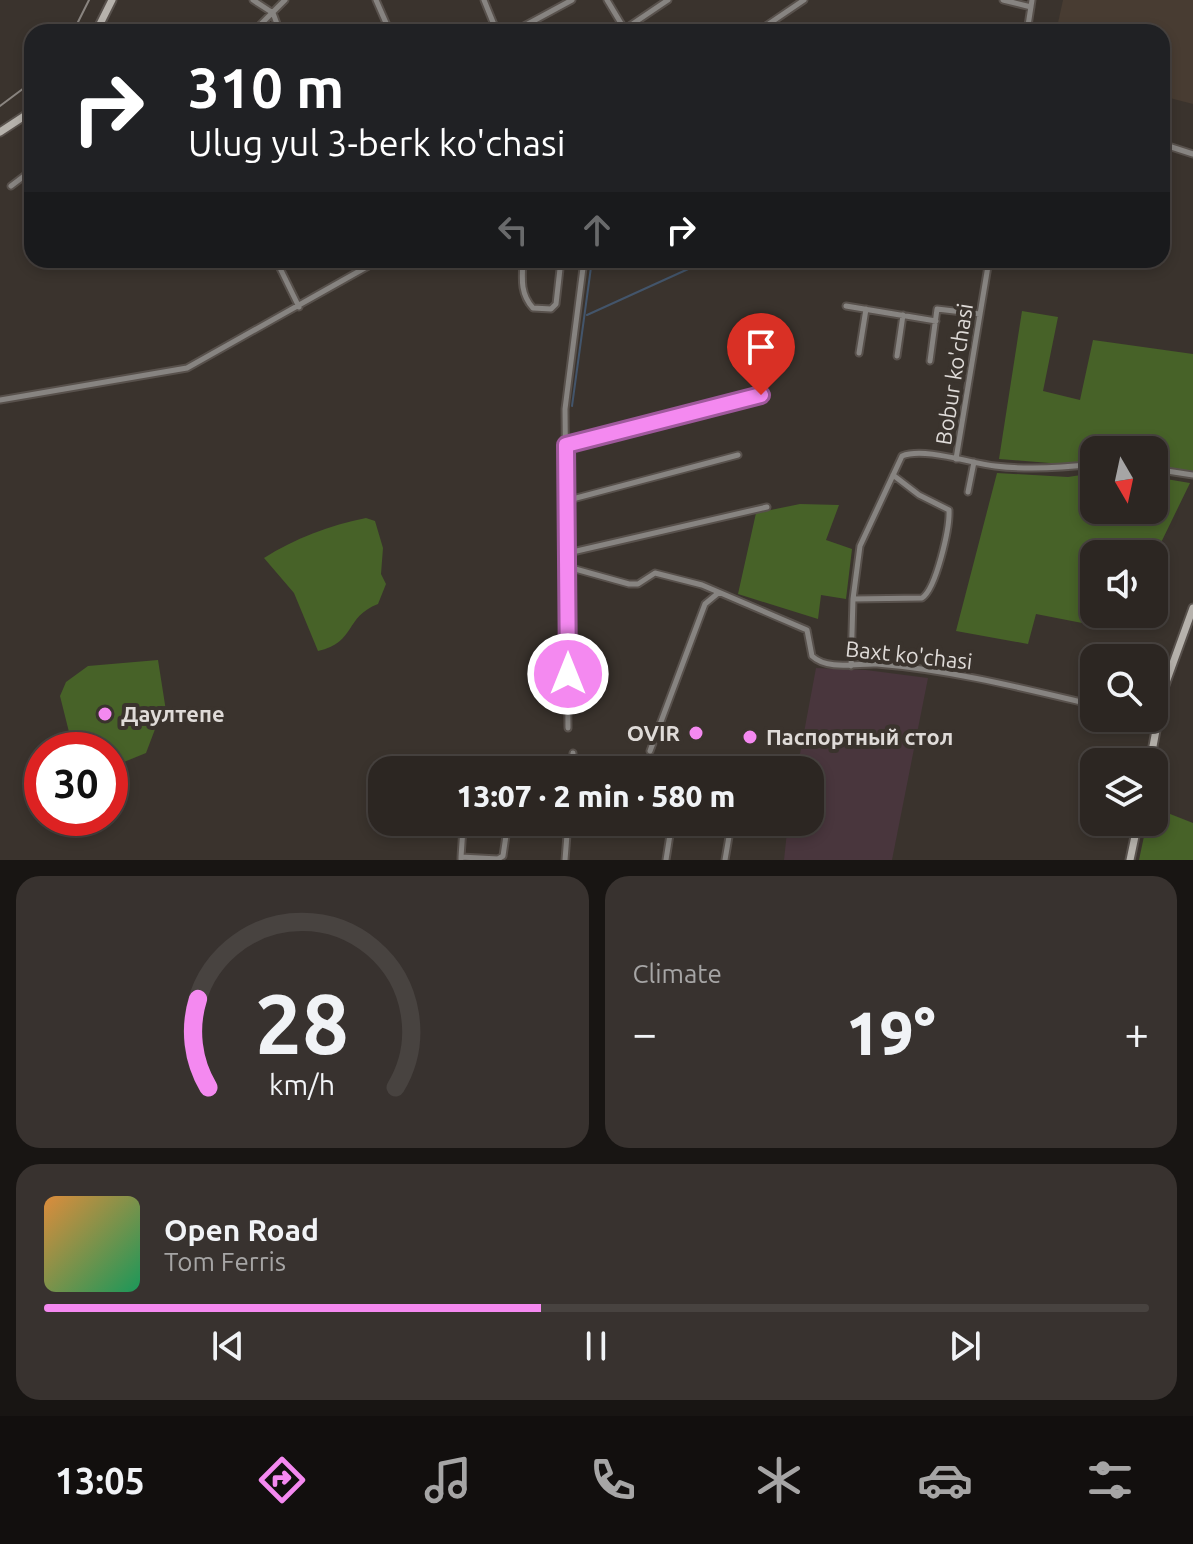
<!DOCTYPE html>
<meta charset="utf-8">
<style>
:root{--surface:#2c2622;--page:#38322f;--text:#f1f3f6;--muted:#a6a5a5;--line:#484340;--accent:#f489f0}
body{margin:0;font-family:Ubuntu,sans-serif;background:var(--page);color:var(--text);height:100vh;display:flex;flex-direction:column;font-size:30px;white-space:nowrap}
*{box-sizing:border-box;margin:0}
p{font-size:26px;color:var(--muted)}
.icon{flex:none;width:44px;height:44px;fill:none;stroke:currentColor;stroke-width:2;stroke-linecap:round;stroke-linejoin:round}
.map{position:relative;height:860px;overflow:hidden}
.sheet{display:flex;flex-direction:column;gap:16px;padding:16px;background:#181513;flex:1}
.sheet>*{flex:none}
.banner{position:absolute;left:24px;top:24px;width:1146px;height:244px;border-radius:24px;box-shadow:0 4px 12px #0003,0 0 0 2px var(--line);background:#202124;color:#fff;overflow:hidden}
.needle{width:52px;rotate:171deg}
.tools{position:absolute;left:1080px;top:436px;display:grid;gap:16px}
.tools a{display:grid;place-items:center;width:88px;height:88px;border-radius:16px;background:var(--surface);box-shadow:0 4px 12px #0003,0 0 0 2px var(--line);font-size:40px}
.speed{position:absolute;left:24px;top:732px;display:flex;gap:16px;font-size:40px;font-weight:700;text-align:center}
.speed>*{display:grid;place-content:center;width:104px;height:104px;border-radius:50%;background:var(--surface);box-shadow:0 4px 12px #0003,0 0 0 2px var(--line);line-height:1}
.speed .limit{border:12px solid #d22;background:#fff;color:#111}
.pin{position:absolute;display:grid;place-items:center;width:68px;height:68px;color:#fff;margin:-82px -34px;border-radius:50% 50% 50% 0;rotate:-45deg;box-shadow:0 0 8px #0007}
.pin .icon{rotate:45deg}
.me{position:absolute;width:88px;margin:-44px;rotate:0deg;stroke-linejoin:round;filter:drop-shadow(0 0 6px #0008)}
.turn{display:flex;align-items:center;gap:28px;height:168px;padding:0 32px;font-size:36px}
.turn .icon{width:104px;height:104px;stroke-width:2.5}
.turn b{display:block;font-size:56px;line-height:68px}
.lanes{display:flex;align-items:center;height:76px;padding:0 32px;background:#0003;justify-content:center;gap:40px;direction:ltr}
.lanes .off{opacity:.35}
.big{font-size:60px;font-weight:800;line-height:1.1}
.sheet .widget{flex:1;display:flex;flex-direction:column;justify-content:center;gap:12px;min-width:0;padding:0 28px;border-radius:24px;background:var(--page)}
.sheet .dial{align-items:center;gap:0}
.dial svg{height:208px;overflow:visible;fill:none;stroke:var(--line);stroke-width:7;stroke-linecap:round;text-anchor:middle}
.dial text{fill:var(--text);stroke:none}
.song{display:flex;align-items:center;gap:24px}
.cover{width:96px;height:96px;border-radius:12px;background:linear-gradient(135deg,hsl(30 70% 55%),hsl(150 70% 35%))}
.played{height:8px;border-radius:4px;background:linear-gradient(90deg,var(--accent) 45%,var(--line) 45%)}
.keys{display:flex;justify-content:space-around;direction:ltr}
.heat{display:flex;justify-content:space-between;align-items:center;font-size:44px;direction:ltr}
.sheet .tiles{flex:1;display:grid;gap:16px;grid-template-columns:1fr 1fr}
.widget:last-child{grid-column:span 2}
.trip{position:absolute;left:368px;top:756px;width:456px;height:80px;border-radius:24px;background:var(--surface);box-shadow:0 4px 12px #0003,0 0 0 2px var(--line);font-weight:800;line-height:80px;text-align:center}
.tabs{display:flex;height:128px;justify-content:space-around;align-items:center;background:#120f0e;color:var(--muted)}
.tabs .icon{width:56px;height:56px}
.tabs .on{color:var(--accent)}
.tabs b{font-size:36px;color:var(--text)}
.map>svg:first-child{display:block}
</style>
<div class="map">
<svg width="1193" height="860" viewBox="0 0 1193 860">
<rect width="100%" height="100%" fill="#3a332d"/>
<!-- built -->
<path fill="#483c32" d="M1063,0H1193V104L1162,96V32H1056Z"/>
<!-- medical -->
<path fill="#49363d" d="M816,668L866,670L928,678L892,860H784L788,822H810V770H797Z"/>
<!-- green -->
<path fill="#476228" d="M1022,311L1058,317L1043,391L1080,400L1093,340L1193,354V472L1154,465V450H1094V460L1074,465L999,459Z
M997,473L1068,477L1094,473V510H1154V477L1190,483L1154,557V554H1094V614H1126L1118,630L1036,614L1028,644L956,631Z
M800,504L839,505L826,540L852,549L846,599L821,595L818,619L738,594L756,513Z
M366,518L375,521L383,548L381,574L386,584L378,604C344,617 357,642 318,651L294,593L264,558C294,539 330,525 366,518Z
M158,660L166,711L157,724L146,753L119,764L110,759V750L80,749L70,736L60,696L66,682L88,666Z
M1154,790L1163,793L1160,810L1193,823V860H1139L1147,822H1154Z"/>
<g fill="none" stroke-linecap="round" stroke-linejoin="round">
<!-- stream -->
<path stroke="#43556b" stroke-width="2" d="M587,315L708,260
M572,406L592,260"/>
<!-- minor casing -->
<g stroke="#58514c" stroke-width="9">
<path id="minor" d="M253,0L273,13L280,32
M376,0L390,32
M484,0L497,32
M607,0L625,30
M1003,0L1031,7
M625,29L668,0
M253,32L285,0
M513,32L572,0
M612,32L622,25
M757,32L804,0
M1027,32L1032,0
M1162,144L1193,154
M11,186L32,170
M276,260L299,307
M523,260C522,278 520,294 533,308L551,309L556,304L561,260
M509,265L519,260
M846,306L936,321
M859,353L866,309
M897,356L903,315
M930,361L937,309L980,314
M0,400L187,368L379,260
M566,445L761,395
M956,459L989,260
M1154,469L1193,475
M968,492L974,462
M565,501L738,455
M568,553L767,507
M568,567L629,584H638L655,573L702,585L807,630L812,656C828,671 858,663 877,664C951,670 1022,688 1094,705
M853,599L922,598C936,589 950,528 949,510L919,495L893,475
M851,666L853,599L860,546L902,456C924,447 970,463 995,466C1028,470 1061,468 1094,464
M568,728L565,409L584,260
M650,751L705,604L717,594
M572,770L573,753
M407,822L463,828L461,857
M464,822L463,828L507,833
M461,859V857L498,859L503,856L508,822
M565,860L568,822
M666,860L672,822
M725,860L731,825"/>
</g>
<!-- secondary casing -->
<g stroke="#58514c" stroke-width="11">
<path id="secondary" d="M96,32L112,0
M0,132L32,111
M1150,762L1164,688L1193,608
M1130,860L1138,822"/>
</g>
<!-- minor -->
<use href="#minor" stroke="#878481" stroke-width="5"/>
<!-- secondary -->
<use href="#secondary" stroke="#b6b2ac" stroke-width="7"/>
<!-- rail -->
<path stroke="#8a8580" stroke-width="2" d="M73,32L89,0
M0,106L32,82"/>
</g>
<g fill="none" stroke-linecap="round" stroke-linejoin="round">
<!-- route casing -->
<g stroke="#9f599c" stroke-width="20">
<path id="route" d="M568,674L566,445L761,395"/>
</g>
<!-- route -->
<use href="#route" stroke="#f489f0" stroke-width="14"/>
</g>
<!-- markers -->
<g fill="#f489f0" stroke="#3a332d" stroke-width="3">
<circle cx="105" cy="714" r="8"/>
<circle cx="696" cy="733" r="8"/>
<circle cx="750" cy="737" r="8"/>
</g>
<g text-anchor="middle" stroke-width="8" stroke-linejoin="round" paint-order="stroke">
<!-- street labels -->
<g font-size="22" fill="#dfdbd8" stroke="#3a332d">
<text transform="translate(954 374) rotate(-81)" y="8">Bobur ko'chasi</text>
<text transform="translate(909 655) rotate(6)" y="8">Baxt ko'chasi</text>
</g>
<!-- poi labels -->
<g font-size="22" font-weight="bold" fill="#dfdbd8" stroke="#3a332d" text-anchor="start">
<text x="121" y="722">Даултепе</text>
<text x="680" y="741" text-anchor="end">OVIR</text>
<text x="766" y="745">Паспортный стол</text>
</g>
</g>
</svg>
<div class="tools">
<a><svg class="needle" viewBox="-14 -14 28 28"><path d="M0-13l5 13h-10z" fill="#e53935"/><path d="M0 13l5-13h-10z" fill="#a6a5a5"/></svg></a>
<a><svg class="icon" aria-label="sound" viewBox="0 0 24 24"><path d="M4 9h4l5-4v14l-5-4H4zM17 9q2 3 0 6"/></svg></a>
<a><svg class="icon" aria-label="search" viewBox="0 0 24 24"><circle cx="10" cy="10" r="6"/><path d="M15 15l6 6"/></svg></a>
<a><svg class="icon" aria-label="layers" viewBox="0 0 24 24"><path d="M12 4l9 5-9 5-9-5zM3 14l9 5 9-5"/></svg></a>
</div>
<div class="speed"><div class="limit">30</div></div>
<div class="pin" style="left:761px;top:395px;background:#d93025"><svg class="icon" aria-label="arrive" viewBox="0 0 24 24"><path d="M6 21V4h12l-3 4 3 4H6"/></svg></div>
<svg class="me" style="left:568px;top:674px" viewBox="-20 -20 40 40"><circle r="17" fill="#f489f0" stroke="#fff" stroke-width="3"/><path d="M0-11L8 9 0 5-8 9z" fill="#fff"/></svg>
<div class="trip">13:07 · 2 min · 580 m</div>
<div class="banner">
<div class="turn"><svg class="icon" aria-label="right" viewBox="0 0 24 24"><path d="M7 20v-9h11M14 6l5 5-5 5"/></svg><div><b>310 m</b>Ulug yul 3-berk ko'chasi</div></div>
<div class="lanes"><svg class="icon off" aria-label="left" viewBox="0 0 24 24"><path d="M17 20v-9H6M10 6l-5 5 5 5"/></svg><svg class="icon off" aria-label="ahead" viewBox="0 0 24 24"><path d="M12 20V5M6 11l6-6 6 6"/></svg><svg class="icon" aria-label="right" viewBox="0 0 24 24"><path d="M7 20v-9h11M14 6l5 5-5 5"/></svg></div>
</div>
</div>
<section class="sheet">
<div class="tiles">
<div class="widget dial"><svg viewBox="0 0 100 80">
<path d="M14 69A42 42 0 1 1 86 69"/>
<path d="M14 69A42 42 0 0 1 10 35" stroke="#f489f0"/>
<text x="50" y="56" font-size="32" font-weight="700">28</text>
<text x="50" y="72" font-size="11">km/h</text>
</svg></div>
<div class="widget"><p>Climate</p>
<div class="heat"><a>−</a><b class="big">19°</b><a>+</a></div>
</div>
<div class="widget">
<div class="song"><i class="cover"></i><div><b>Open Road</b><p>Tom Ferris</p></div></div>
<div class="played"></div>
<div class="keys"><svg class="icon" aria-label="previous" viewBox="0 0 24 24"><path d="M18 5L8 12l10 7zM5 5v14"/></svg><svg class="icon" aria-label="pause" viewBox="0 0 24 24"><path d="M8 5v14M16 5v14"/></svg><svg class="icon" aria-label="next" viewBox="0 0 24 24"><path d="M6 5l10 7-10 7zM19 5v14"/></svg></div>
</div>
</div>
</section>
<nav class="tabs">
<b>13:05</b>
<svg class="icon on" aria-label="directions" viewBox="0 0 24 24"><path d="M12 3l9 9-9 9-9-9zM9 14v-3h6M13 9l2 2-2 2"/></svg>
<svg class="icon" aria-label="music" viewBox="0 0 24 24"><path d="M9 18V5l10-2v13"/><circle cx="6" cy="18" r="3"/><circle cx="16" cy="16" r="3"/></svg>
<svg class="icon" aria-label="phone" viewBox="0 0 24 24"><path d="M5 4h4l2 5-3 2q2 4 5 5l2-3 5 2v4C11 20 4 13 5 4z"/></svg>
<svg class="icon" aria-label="climate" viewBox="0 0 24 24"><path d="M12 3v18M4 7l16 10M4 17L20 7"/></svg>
<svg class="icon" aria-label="car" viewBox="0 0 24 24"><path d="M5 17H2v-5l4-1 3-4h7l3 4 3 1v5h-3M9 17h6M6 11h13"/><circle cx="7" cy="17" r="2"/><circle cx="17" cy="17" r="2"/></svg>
<svg class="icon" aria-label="filters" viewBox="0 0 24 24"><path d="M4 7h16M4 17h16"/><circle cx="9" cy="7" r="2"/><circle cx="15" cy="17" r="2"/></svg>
</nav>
